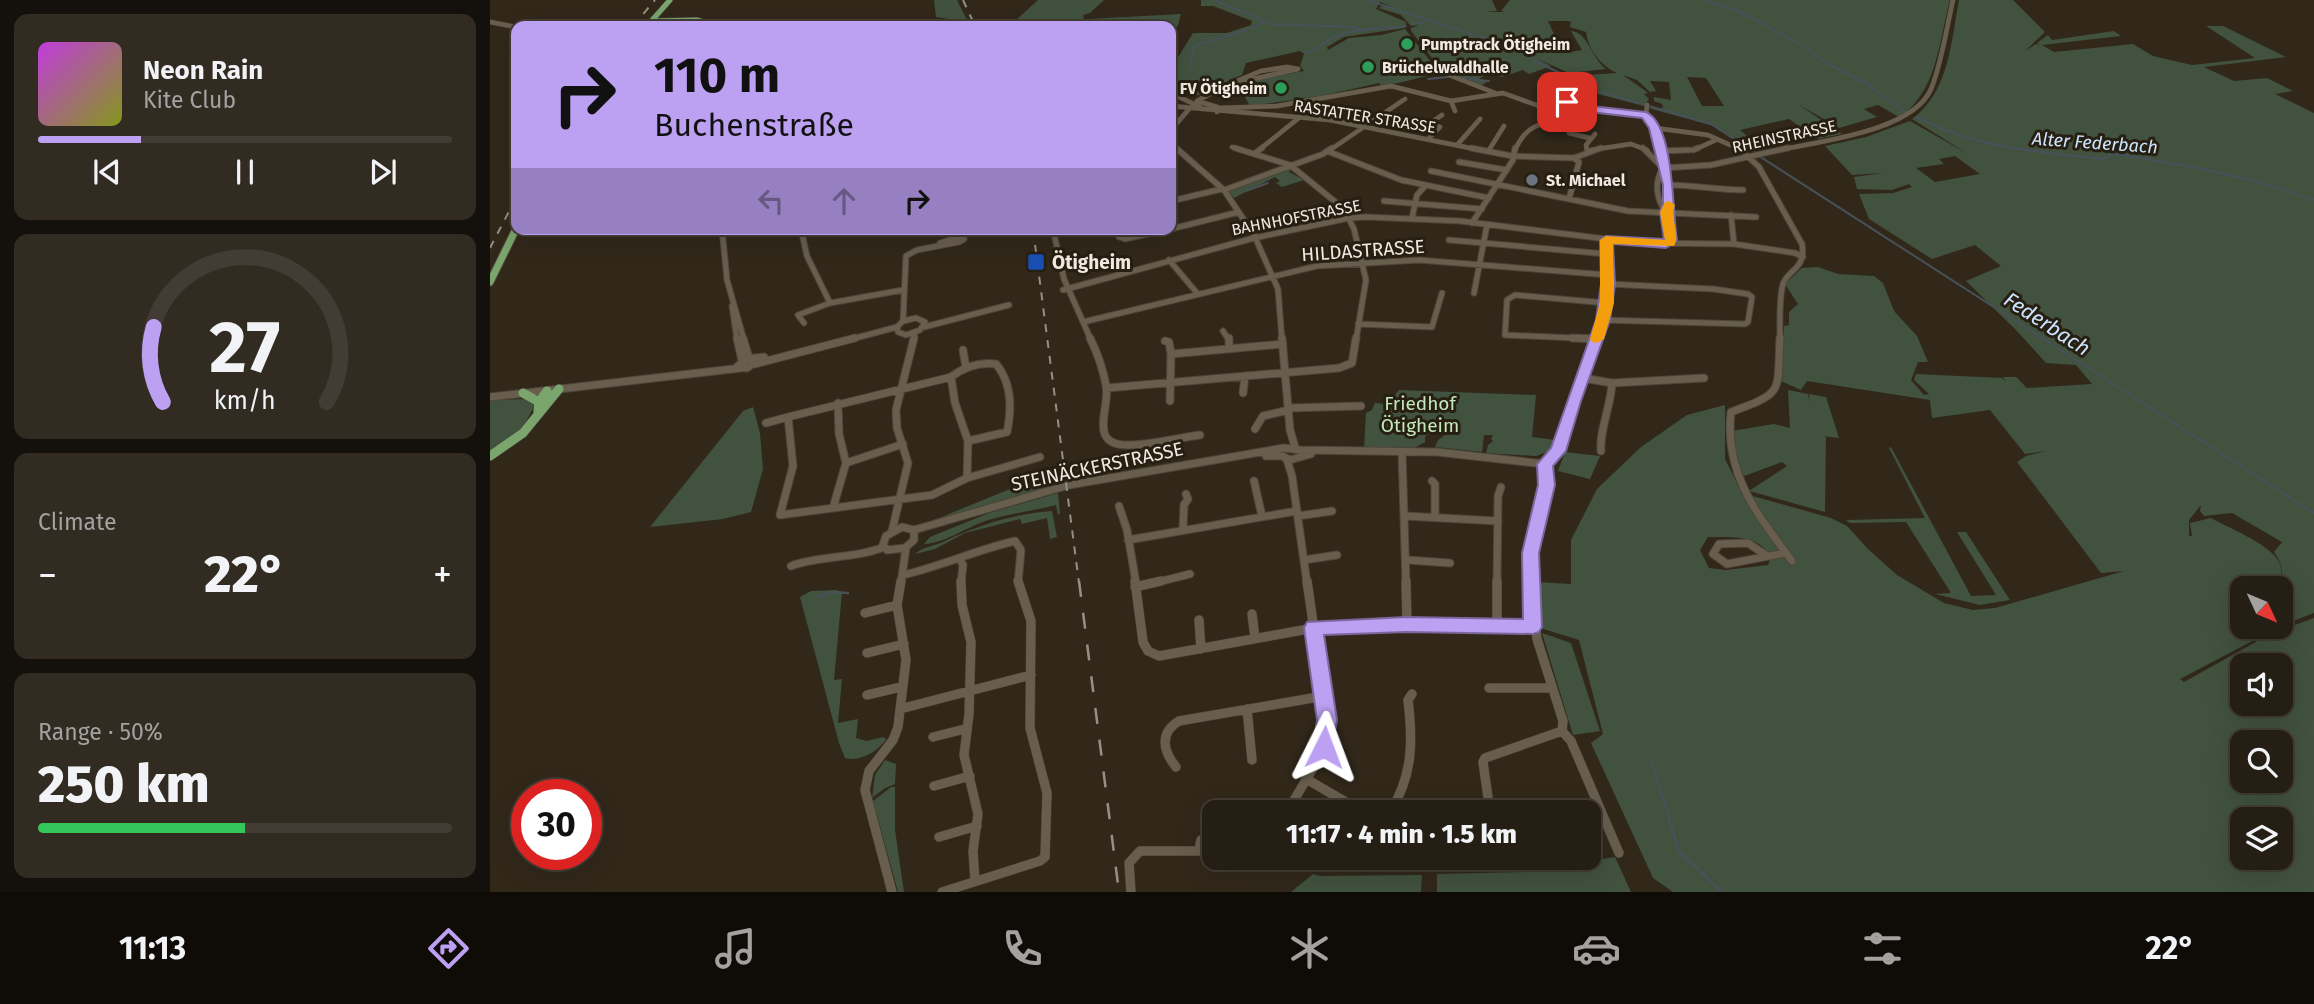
<!DOCTYPE html>
<meta charset="utf-8">
<style>
:root{--surface:#251e14;--page:#312b22;--text:#f1f3f6;--muted:#a3a2a0;--line:#423c34;--accent:#bca0f2}
body{margin:0;font-family:"Fira Sans",sans-serif;background:var(--page);color:var(--text);height:100vh;display:flex;flex-direction:column;font-size:26px;white-space:nowrap}
*{box-sizing:border-box;margin:0}
p{font-size:23px;color:var(--muted)}
.icon{flex:none;width:38px;height:38px;fill:none;stroke:currentColor;stroke-width:2;stroke-linecap:round;stroke-linejoin:round}
.map{position:relative;flex:1;overflow:hidden}
.drawer{display:flex;flex-direction:column;gap:14px;padding:14px;background:#14100b;width:490px}
.drawer>*{flex:none}
.banner{position:absolute;left:21px;top:21px;width:665px;height:214px;border-radius:14px;box-shadow:0 7px 28px #0002,0 0 0 2px var(--line);background:#bca0f2;color:#111;overflow:hidden}
.needle{width:46px;rotate:134deg}
.buttons{position:absolute;left:1740px;top:576px;display:grid;gap:14px}
.buttons a{display:grid;place-items:center;width:63px;height:63px;border-radius:14px;background:var(--surface);box-shadow:0 7px 28px #0002,0 0 0 2px var(--line);font-size:35px}
.speed{position:absolute;left:21px;top:779px;display:flex;gap:14px;font-size:35px;font-weight:700;text-align:center}
.speed>*{display:grid;place-content:center;width:91px;height:91px;border-radius:50%;background:var(--surface);box-shadow:0 7px 28px #0002,0 0 0 2px var(--line);line-height:1}
.speed .limit{border:10px solid #d22;background:#fff;color:#111}
.pin{position:absolute;display:grid;place-items:center;width:60px;height:60px;color:#fff;margin:-30px;border-radius:14px;box-shadow:0 4px 10px #0006}
.me{position:absolute;width:77px;margin:-38px;rotate:3deg;stroke-linejoin:round;filter:drop-shadow(0 0 5px #0008)}
.turn{display:flex;align-items:center;gap:24px;height:147px;padding:0 28px;font-size:32px}
.turn .icon{width:91px;height:91px;stroke-width:2.5}
.turn b{display:block;font-size:49px;line-height:60px}
.lanes{display:flex;align-items:center;height:66px;padding:0 28px;background:#0003;justify-content:center;gap:35px;direction:ltr}
.lanes .off{opacity:.35}
.big{font-size:52px;font-weight:800;line-height:1.1}
.drawer .tile{flex:1;display:flex;flex-direction:column;justify-content:center;gap:10px;min-width:0;padding:0 24px;border-radius:14px;background:var(--page)}
.drawer .dial{align-items:center;gap:0}
.dial svg{height:182px;overflow:visible;fill:none;stroke:var(--line);stroke-width:7;stroke-linecap:round;text-anchor:middle}
.dial text{fill:var(--text);stroke:none}
.song{display:flex;align-items:center;gap:21px}
.cover{width:84px;height:84px;border-radius:10px;background:linear-gradient(135deg,hsl(290 70% 55%),hsl(70 70% 35%))}
.played{height:7px;border-radius:4px;background:linear-gradient(90deg,var(--accent) 25%,var(--line) 25%)}
.keys{display:flex;justify-content:space-around;direction:ltr}
.heat{display:flex;justify-content:space-between;align-items:center;font-size:38px;direction:ltr}
.charge{height:10px;border-radius:5px;background:linear-gradient(90deg,#34c759 50%,var(--line) 0)}
.trip{position:absolute;left:712px;top:800px;width:399px;height:70px;border-radius:14px;background:var(--surface);box-shadow:0 7px 28px #0002,0 0 0 2px var(--line);font-weight:800;line-height:70px;text-align:center}
.dock{display:flex;height:112px;justify-content:space-around;align-items:center;background:#0f0c08;color:var(--muted)}
.dock .icon{width:49px;height:49px}
.dock .current{color:var(--accent)}
.dock b{font-size:32px;color:var(--text)}
main{display:flex;flex:1;min-height:0}
.map>svg:first-child{display:block}
</style>
<main>
<section class="drawer">
<div class="tile">
<div class="song"><i class="cover"></i><div><b>Neon Rain</b><p>Kite Club</p></div></div>
<div class="played"></div>
<div class="keys"><svg class="icon" aria-label="previous" viewBox="0 0 24 24"><path d="M18 5L8 12l10 7zM5 5v14"/></svg><svg class="icon" aria-label="pause" viewBox="0 0 24 24"><path d="M8 5v14M16 5v14"/></svg><svg class="icon" aria-label="next" viewBox="0 0 24 24"><path d="M6 5l10 7-10 7zM19 5v14"/></svg></div>
</div>
<div class="tile dial"><svg viewBox="0 0 100 80">
<path d="M14 69A42 42 0 1 1 86 69"/>
<path d="M14 69A42 42 0 0 1 10 36" stroke="#bca0f2"/>
<text x="50" y="56" font-size="32" font-weight="700">27</text>
<text x="50" y="72" font-size="11">km/h</text>
</svg></div>
<div class="tile"><p>Climate</p>
<div class="heat"><a>−</a><b class="big">22°</b><a>+</a></div>
</div>
<div class="tile"><p>Range · 50%</p><b class="big">250 km</b><div class="charge"></div></div>
</section>
<div class="map">
<svg width="1824" height="892" viewBox="0 0 1824 892">
<rect width="100%" height="100%" fill="#31281a"/>
<!-- green -->
<path fill="#41523e" fill-rule="evenodd" d="M444,0H467L478,22L446,17Z
M548,0H614L600,13L593,15L594,18L588,26H503L492,23L494,21H525Z
M711,0H1002L1007,11L995,12H1016L1011,11L1020,0H1460C1449,41 1447,93 1409,117L1388,105L1374,109L1387,117L1349,128L1308,104L1352,134L1328,139L1299,119L1250,130L1257,136L1249,139L1266,151L1261,152L1224,126L1158,108H1173L1172,104L1164,101V97L1181,100L1179,82L1160,81L1166,91L1160,92L1147,80L1133,75L1157,92L1158,93L1154,94L1159,99L1154,106L1108,94L1098,88L1100,86L1082,76L1127,73C1111,66 1098,49 1096,32L1080,27L1081,22L1078,21H1058L1068,43L1060,46H1067L1075,53L1092,50L1082,33L1081,31C1098,32 1102,59 1116,69L1079,73L1046,58L1061,66L1039,74L1033,70L1012,77L998,73L989,79L997,82L989,87L949,67L921,31V28L929,25L921,26L911,15L888,8L895,5L912,11L890,2L886,9L916,22L915,28L854,37L837,47L838,50L859,38L891,35L915,29L948,71L945,74C926,78 910,84 891,85L889,83L831,96L760,106L747,83L814,71L810,66L814,54L810,51L756,63L752,75C720,86 709,114 683,75L684,64L703,33H737L761,25L762,21L723,6H711ZM1197,77L1216,78L1234,106H1212Z
M1469,0H1523L1555,32L1535,51L1546,44L1551,45L1547,43L1558,35L1562,40L1624,31L1631,36L1552,45L1564,52L1643,44L1663,56L1702,65L1765,58L1716,26H1733L1796,57L1714,67L1744,81L1777,78L1803,91L1785,94L1824,113V613L1790,626V588H1752V626L1789,627L1690,679L1694,682L1780,634L1824,618V892H1183L1163,878L1101,743L1113,734L1089,640L1050,628L1046,582L1081,584V540L1107,489L1151,447L1197,415L1235,405V459L1252,493L1341,518L1357,526L1378,549L1407,575L1454,603L1483,610L1505,608L1634,571L1611,573L1527,462L1536,456L1556,451L1535,454L1500,410L1442,418L1440,400L1317,381L1311,390L1291,381L1294,326L1299,325V312L1308,304L1295,284L1312,268L1328,267L1348,274L1384,276L1393,283L1404,311L1427,336L1438,362H1428L1421,380L1434,395L1439,394L1424,380L1426,374L1512,378L1516,382L1513,377H1526L1537,388L1602,384L1586,365L1556,363L1526,330L1476,281L1511,266L1485,245L1442,259L1379,219L1369,194L1403,193L1422,187L1419,184L1402,190L1367,189L1364,177L1393,173L1362,175L1335,146L1376,137L1420,121L1478,154L1422,119C1459,92 1461,42 1469,0ZM1465,156L1490,174L1445,182L1426,168L1454,164L1449,159ZM1711,505L1710,511L1714,516L1742,513L1792,542L1784,552C1796,568 1789,576 1796,591C1789,582 1794,569 1788,560C1777,543 1739,528 1721,518L1700,523L1702,536H1699V520ZM1218,537C1241,538 1273,533 1280,560L1278,565L1236,570L1219,568L1210,550ZM1752,665H1790V704H1752ZM1752,742H1790V780H1752ZM1752,819H1790V858H1752Z
M691,14L688,25L681,35V26H590L597,19Z
M799,168L801,170L799,172L814,180L792,187L786,183L790,181L785,177L744,198L737,190Z
M909,390L1046,395L1042,437L1065,440L1060,451L1046,456L996,453L998,445L1003,441L1001,439L1003,435H994L992,452L945,447L948,440L959,432L942,431L935,437V442L924,448H874L876,413L882,410L885,403L897,404Z
M1298,390L1318,394L1320,403L1319,394L1336,397L1349,438L1331,436L1336,437L1335,512L1259,491L1297,466L1292,462L1249,478L1242,431L1284,424L1300,428Z
M40,399L45,405L31,431L0,453V400Z
M263,407L270,433L273,469L261,512L233,519L160,527L253,411Z
M1401,447L1481,596L1506,595L1467,532H1476L1520,600L1490,605L1445,594L1461,593L1416,522L1360,523L1356,520L1435,518L1399,448Z
M1075,452L1110,456L1100,479L1068,471Z
M559,473L560,476H564L566,486L438,525L437,523Z
M568,493L570,513L568,515L566,505C542,511 518,514 495,521C475,528 455,543 434,544L440,537L499,513Z
M562,511L567,537L560,539L557,518L532,524L530,519L475,533L445,549L425,554C434,546 445,546 455,541C490,525 523,514 562,511Z
M346,590L352,592L344,680L352,679L348,723L368,719L366,738L376,741L394,737L396,740C386,752 371,762 355,758L349,743L310,597L321,591Z
M1052,633L1081,643L1110,731L1083,735Z
M395,760L406,764L405,784L395,788L382,798L385,775Z
M401,787H405V830L414,892H408L383,801Z
M1125,857L1141,892H947V874L1035,872V868L1059,867Z
M823,874L830,876L932,875L931,892H801Z"/>
<g fill="none" stroke-linecap="round" stroke-linejoin="round">
<!-- stream-far1 -->
<path stroke="#485159" stroke-width="2" d="M724,0L782,24L864,27L873,31
M877,0L1013,44L1042,57
M1216,0L1246,10L1307,42L1338,64L1377,84L1416,113
M922,24L935,22
M761,29L775,21
M816,53C828,50 834,42 845,37C866,28 893,29 916,26
M1043,60L1107,91L1221,124L1264,152
M700,69L704,46L756,30
M971,78L999,81
M938,79L958,77
M1427,117C1485,148 1548,152 1612,159L1623,154C1692,164 1759,176 1824,200
M1269,156L1824,513
M756,191L778,183"/>
<!-- stream -->
<path stroke="#485159" stroke-width="2.5" d="M329,597L341,592L358,593
M1162,763L1189,851L1232,892"/>
<!-- minor-far3 casing -->
<g stroke="#4d453a" stroke-width="5">
<path id="minor-far3" d="M0,22L26,27
M797,67L808,69L737,85L771,71Z
M959,75L1005,93
M732,86L737,85
M681,93L710,107
M1074,93L1078,107
M707,101L737,85
M707,101L727,107V112
M961,101L965,111
M1157,105L1156,115L1165,128L1170,150
M681,106L840,120L990,150
M729,108L787,106L901,86L961,101L1013,93L1088,120
M1077,117L1078,107L1156,115
M1165,128L1218,135L1251,150
M681,130L699,109
M1079,133L1099,138
M939,138L950,127L939,124L952,115
M681,143L688,150
M968,144L990,119
M742,147L750,150
M769,150L810,117
M840,150L915,99
M999,150L1014,126
M1025,150C1036,125 1051,122 1076,121
M1097,150L1096,145L1105,134
M1101,150L1141,144L1157,150
M1204,150L1226,140
M1290,150C1331,141 1423,131 1441,89C1451,66 1457,26 1463,0"/>
</g>
<!-- minor-far2 casing -->
<g stroke="#4d453a" stroke-width="7">
<path id="minor-far2" d="M686,148L734,190L764,235L788,289L792,340
M745,148L764,154
M772,148L764,154L800,165L854,209L864,229L876,280L866,340
M981,148L1022,156L1084,158L1111,148
M1153,148L1173,168
M1170,148L1179,185L1176,212L1179,244
M1249,148L1269,167L1312,244C1317,271 1295,269 1292,288C1289,304 1290,323 1290,340
M1203,150L1208,148
M837,151L911,180L999,198
M1170,151L1199,150
M969,162L1017,170
M1173,168L1221,165L1298,148
M1173,168C1164,182 1166,199 1176,212
M941,171L1138,211L1266,217
M1179,185C1204,185 1228,190 1253,190
M734,190L833,154L842,148
M1079,199L1089,162L1084,158
M681,201L732,189
M894,201L992,209
M1241,215L1244,244
M922,218L927,195L936,185
M982,223L1023,160L1025,148
M232,229L237,280L254,340
M311,229L317,256L340,303L413,290
M563,229L574,279L601,340
M625,229L629,237L635,239L680,229
M681,229L749,212
M959,240L1117,254
M450,243L472,236
M679,260L707,293
M573,290L764,238L859,218L876,217L970,221L1149,243L1244,244L1305,253L1313,257
M984,293L997,225
M242,306L247,340
M426,318L435,322L430,330L416,335L408,332L407,327L413,321Z
M1113,320L1255,324L1258,322L1262,297L1258,294L1223,289L1118,284
M413,321L416,256L427,250L469,242L474,239L472,236
M593,322L827,266L929,260L1118,275
M314,323L308,315L340,303
M868,324L942,327L952,293
M434,327L519,305
M733,331L739,340
M1107,339L1015,335L1017,300L1025,295L1117,303
M358,340L407,327
M423,340L425,333
M1105,340L1117,303L1116,240"/>
</g>
<!-- minor-far1 casing -->
<g stroke="#4d453a" stroke-width="9">
<path id="minor-far1" d="M247,338L252,361
M253,338L259,358
M600,338C607,352 613,370 616,385C621,407 596,446 639,445C662,445 687,438 710,435
M739,338V349
M792,338L800,430L805,447
M1082,338L1107,339
M1290,338C1287,394 1295,392 1241,412C1234,474 1267,514 1302,561
M675,341L679,342L681,354L793,344
M473,350L476,368
M266,361L257,368L248,366L256,359L274,357
M265,364L365,338
M461,377C474,367 489,362 506,364C522,383 522,408 517,432L478,441
M461,377L465,403L478,441L477,478L442,495L290,515L303,466L298,417Z
M1093,378L1122,383L1214,378
M617,388L849,368L862,363L866,338
M753,393L755,376
M0,397L251,368
M680,401L681,354
M798,408L871,406
M276,423L298,417
M765,429L773,416L799,410
M810,450L947,452L1055,464
M1111,451C1109,431 1121,406 1122,383
M912,452L916,583
M776,456H792L800,460L821,454
M797,460L802,476L817,583
M356,463L413,444
M1055,464L1068,451L1105,338
M477,478L550,457
M764,481L772,516
M942,481L945,484V517
M629,506L637,530L646,583
M343,508L356,463L349,434L348,403
M808,516L842,511
M915,516L1008,521
M412,527L424,530V540L415,548L397,550L393,545L396,536Z
M693,528L694,505L698,499L696,494
M424,530L579,485L794,448L810,450
M402,531L418,463L407,428L406,410L424,338
M638,540L807,511
M1277,556L1258,543L1229,544L1223,554L1237,564L1295,553
M470,559L473,565L471,583
M814,560L847,555
M917,560L960,563
M301,566C331,555 364,559 394,547
M413,575C452,566 486,550 525,541L531,550L528,583
M411,583L416,548
M664,583L700,574
M1007,583L1008,496L1011,487
M1040,583C1039,542 1056,504 1055,464"/>
</g>
<!-- minor casing -->
<g stroke="#4d453a" stroke-width="10">
<path id="minor" d="M471,581L472,605L481,642L479,714L474,755L488,814L483,851L485,881
M645,581L653,642L658,651L669,656L824,628L917,624L1043,627
M916,581L917,624
M1040,581L1047,639L1073,721L1072,731
M645,587L671,581
M375,613L407,605
M762,614L765,638
M709,620L711,649
M1007,625V581
M377,653L414,644
M999,688H1061
M377,695L411,687
M410,709L541,675
M757,709L762,760
M1072,731L1081,741L1129,853
M443,737L475,729
M686,767C673,751 669,733 689,721L834,696
M818,780L873,812
M444,786L480,776
M797,812L823,768L837,720L817,581
M900,812C923,776 923,741 918,700L922,694
M1000,812L993,762L995,758L1072,731
M1086,812L1110,810
M449,837L487,826
M709,849L711,840L724,835
M402,892L375,790L379,771L403,740L408,727L416,660L407,605L411,581
M452,892L550,861L555,857L557,793L540,728L541,621L528,581
M641,892L639,863L650,851H724"/>
</g>
<!-- major-far2 casing -->
<g stroke="#4d453a" stroke-width="6">
<path id="major-far2" d="M162,21L207,20L227,26
M157,26L180,0"/>
</g>
<!-- major-far1 casing -->
<g stroke="#4d453a" stroke-width="9">
<path id="major-far1" d="M0,282L26,229"/>
</g>
<!-- major casing -->
<g stroke="#4d453a" stroke-width="10">
<path id="major" d="M33,393L49,402
M48,412L49,402L57,391
M0,456L33,433L69,389"/>
</g>
<!-- minor-far3 -->
<use href="#minor-far3" stroke="#685e4e" stroke-width="4.5"/>
<!-- minor-far2 -->
<use href="#minor-far2" stroke="#685e4e" stroke-width="5"/>
<!-- minor-far1 -->
<use href="#minor-far1" stroke="#685e4e" stroke-width="7"/>
<!-- minor -->
<use href="#minor" stroke="#685e4e" stroke-width="9"/>
<!-- major-far2 -->
<use href="#major-far2" stroke="#7aa56c" stroke-width="5"/>
<!-- major-far1 -->
<use href="#major-far1" stroke="#7aa56c" stroke-width="7"/>
<!-- major -->
<use href="#major" stroke="#7aa56c" stroke-width="9"/>
<!-- rail-far1 -->
<path stroke="#968f83" stroke-width="2" stroke-dasharray="8 8" stroke-linecap="butt" d="M473,0L485,26
M143,26L165,0
M543,229L589,583
M0,248L26,198"/>
<!-- rail -->
<path stroke="#968f83" stroke-width="2.5" stroke-dasharray="16 16" stroke-linecap="butt" d="M589,581L629,892"/>
</g>
<!-- route -->
<path fill="#bca0f2" stroke="#7a689d" stroke-width="2" d="M1077,99L1083,104L1156,112C1185,125 1182,212 1187,240L1176,248L1123,244L1125,284L1120,320L1091,401L1076,451L1063,466L1065,485L1049,553L1052,627L1049,632L1043,634L916,632L834,635L847,720L841,753L834,756L827,753L823,747L827,720L814,628L817,622L916,617L1033,619L1032,553L1048,485L1047,464L1061,448L1106,320L1111,284L1110,240L1116,236L1174,239L1170,212L1173,204V185L1159,128L1152,118L1074,109L1072,102Z"/>
<!-- slow -->
<path fill="#f59e0b" d="M1179,201L1185,205C1179,219 1191,233 1184,246L1123,244L1124,303L1114,339L1107,343L1102,342L1100,339L1110,303V240L1116,236L1175,240L1170,212L1175,202Z"/>
<!-- markers -->
<g fill="#2e9e5b" stroke="#271f11" stroke-width="2.5">
<circle cx="917" cy="44" r="7"/>
<circle cx="878" cy="67" r="7"/>
<circle cx="791" cy="88" r="7"/>
</g>
<circle fill="#6b7280" stroke="#271f11" stroke-width="2.5" cx="1042" cy="180" r="7"/>
<rect fill="#1a4fb4" stroke="#271f11" stroke-width="2.5" x="537" y="253" width="18" height="18" rx="3.5"/>
<g text-anchor="middle" stroke-width="6" stroke-linejoin="round" paint-order="stroke">
<!-- far-poi labels -->
<g font-size="16" font-weight="bold" fill="#f0eae1" stroke="#271f11" text-anchor="start">
<text x="931" y="50">Pumptrack Ötigheim</text>
<text x="892" y="73">Brüchelwaldhalle</text>
<text x="777" y="94" text-anchor="end">FV Ötigheim</text>
<text x="1056" y="186">St. Michael</text>
</g>
<!-- far-street labels -->
<g font-size="16" fill="#f0eae1" stroke="#271f11">
<text transform="translate(875 116) rotate(9)" y="6">RASTATTER STRASSE</text>
<text transform="translate(1294 136) rotate(-12)" y="6">RHEINSTRASSE</text>
<text transform="translate(806 217) rotate(-11)" y="6">BAHNHOFSTRASSE</text>
</g>
<!-- far-water labels -->
<g font-size="18" font-style="italic" fill="#cbe4fd" stroke="#271f11">
<text transform="translate(1605 143) rotate(4)" y="6">Alter Federbach</text>
</g>
<!-- street labels -->
<g font-size="19" fill="#f0eae1" stroke="#271f11">
<text transform="translate(873 250) rotate(-4)" y="7">HILDASTRASSE</text>
<text transform="translate(607 466) rotate(-12)" y="7">STEINÄCKERSTRASSE</text>
</g>
<!-- poi labels -->
<g font-size="19" font-weight="bold" fill="#f0eae1" stroke="#271f11" text-anchor="start">
<text x="562" y="269">Ötigheim</text>
</g>
<!-- park labels -->
<g font-size="19" fill="#c2e8bb" stroke="#271f11">
<text x="930" y="410">Friedhof<tspan x="930" dy="22">Ötigheim</tspan></text>
</g>
<!-- water labels -->
<g font-size="21" font-style="italic" fill="#cbe4fd" stroke="#271f11">
<text transform="translate(1557 324) rotate(33)" y="7">Federbach</text>
</g>
</g>
</svg>
<div class="buttons">
<a><svg class="needle" viewBox="-14 -14 28 28"><path d="M0-13l5 13h-10z" fill="#e53935"/><path d="M0 13l5-13h-10z" fill="#a3a2a0"/></svg></a>
<a><svg class="icon" aria-label="sound" viewBox="0 0 24 24"><path d="M4 9h4l5-4v14l-5-4H4zM17 9q2 3 0 6"/></svg></a>
<a><svg class="icon" aria-label="search" viewBox="0 0 24 24"><circle cx="10" cy="10" r="6"/><path d="M15 15l6 6"/></svg></a>
<a><svg class="icon" aria-label="layers" viewBox="0 0 24 24"><path d="M12 4l9 5-9 5-9-5zM3 14l9 5 9-5"/></svg></a>
</div>
<div class="speed"><div class="limit">30</div></div>
<div class="pin" style="left:1077px;top:102px;background:#d93025"><svg class="icon" aria-label="arrive" viewBox="0 0 24 24"><path d="M6 21V4h12l-3 4 3 4H6"/></svg></div>
<svg class="me" style="left:834px;top:747px" viewBox="-20 -20 40 40"><path d="M0-17L14 15 0 8-14 15z" fill="#bca0f2" stroke="#fff" stroke-width="4"/></svg>
<div class="trip">11:17 · 4 min · 1.5 km</div>
<div class="banner">
<div class="turn"><svg class="icon" aria-label="right" viewBox="0 0 24 24"><path d="M7 20v-9h11M14 6l5 5-5 5"/></svg><div><b>110 m</b>Buchenstraße</div></div>
<div class="lanes"><svg class="icon off" aria-label="left" viewBox="0 0 24 24"><path d="M17 20v-9H6M10 6l-5 5 5 5"/></svg><svg class="icon off" aria-label="ahead" viewBox="0 0 24 24"><path d="M12 20V5M6 11l6-6 6 6"/></svg><svg class="icon" aria-label="right" viewBox="0 0 24 24"><path d="M7 20v-9h11M14 6l5 5-5 5"/></svg></div>
</div>
</div>
</main>
<nav class="dock">
<b>11:13</b>
<svg class="icon current" aria-label="directions" viewBox="0 0 24 24"><path d="M12 3l9 9-9 9-9-9zM9 14v-3h6M13 9l2 2-2 2"/></svg>
<svg class="icon" aria-label="music" viewBox="0 0 24 24"><path d="M9 18V5l10-2v13"/><circle cx="6" cy="18" r="3"/><circle cx="16" cy="16" r="3"/></svg>
<svg class="icon" aria-label="phone" viewBox="0 0 24 24"><path d="M5 4h4l2 5-3 2q2 4 5 5l2-3 5 2v4C11 20 4 13 5 4z"/></svg>
<svg class="icon" aria-label="climate" viewBox="0 0 24 24"><path d="M12 3v18M4 7l16 10M4 17L20 7"/></svg>
<svg class="icon" aria-label="car" viewBox="0 0 24 24"><path d="M5 17H2v-5l4-1 3-4h7l3 4 3 1v5h-3M9 17h6M6 11h13"/><circle cx="7" cy="17" r="2"/><circle cx="17" cy="17" r="2"/></svg>
<svg class="icon" aria-label="filters" viewBox="0 0 24 24"><path d="M4 7h16M4 17h16"/><circle cx="9" cy="7" r="2"/><circle cx="15" cy="17" r="2"/></svg>
<b>22°</b>
</nav>
